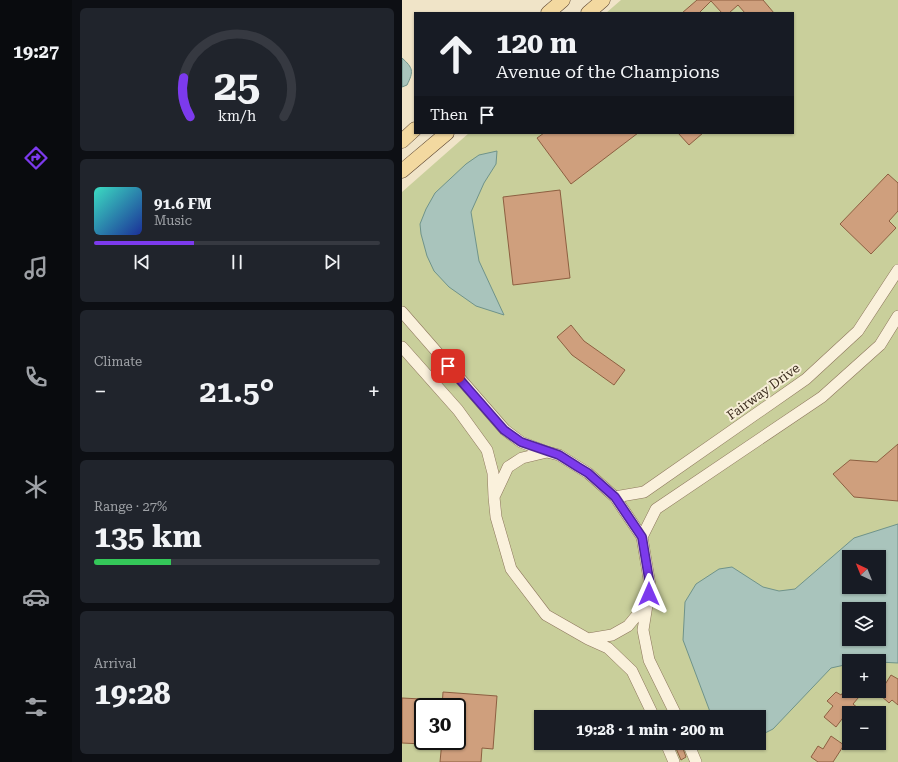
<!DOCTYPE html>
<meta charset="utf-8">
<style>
:root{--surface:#171b24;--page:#20242c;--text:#f1f3f6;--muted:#9ea1a6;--line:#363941;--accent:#7c3aed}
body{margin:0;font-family:"Roboto Serif",serif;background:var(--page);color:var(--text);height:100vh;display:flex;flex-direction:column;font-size:15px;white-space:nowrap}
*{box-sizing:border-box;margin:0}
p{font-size:13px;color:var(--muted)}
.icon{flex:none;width:22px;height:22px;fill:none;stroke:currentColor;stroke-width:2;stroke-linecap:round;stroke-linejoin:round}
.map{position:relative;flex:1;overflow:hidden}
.sheet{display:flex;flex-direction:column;gap:8px;padding:8px;background:#0d0f14;width:330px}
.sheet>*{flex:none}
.guide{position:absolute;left:12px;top:12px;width:380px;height:122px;border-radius:0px;box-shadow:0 1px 3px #0004;background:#171b24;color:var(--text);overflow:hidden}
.needle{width:26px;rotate:317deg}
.tools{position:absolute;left:440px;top:550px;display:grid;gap:8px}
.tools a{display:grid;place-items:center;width:44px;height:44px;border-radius:0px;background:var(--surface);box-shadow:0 1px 3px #0004;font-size:20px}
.speed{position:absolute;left:12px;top:698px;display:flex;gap:8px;font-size:20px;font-weight:700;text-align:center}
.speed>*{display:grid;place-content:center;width:52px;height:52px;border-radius:50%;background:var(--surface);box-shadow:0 1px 3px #0004;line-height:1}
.speed .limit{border:2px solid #111;border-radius:6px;background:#fff;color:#111}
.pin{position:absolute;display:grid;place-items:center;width:34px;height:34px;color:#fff;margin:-17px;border-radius:8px;box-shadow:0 2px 6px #0006}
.me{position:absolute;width:44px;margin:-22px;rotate:0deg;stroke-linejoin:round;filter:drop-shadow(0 0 3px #0008)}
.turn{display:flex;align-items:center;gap:14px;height:84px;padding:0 16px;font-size:18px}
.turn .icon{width:52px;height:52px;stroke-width:2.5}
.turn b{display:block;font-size:28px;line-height:34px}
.then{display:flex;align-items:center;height:38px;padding:0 16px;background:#0003;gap:8px;font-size:15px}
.big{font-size:30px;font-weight:700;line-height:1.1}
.sheet .card{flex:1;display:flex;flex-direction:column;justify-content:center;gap:6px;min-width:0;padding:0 14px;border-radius:6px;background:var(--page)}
.sheet .dial{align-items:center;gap:0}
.dial svg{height:104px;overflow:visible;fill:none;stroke:var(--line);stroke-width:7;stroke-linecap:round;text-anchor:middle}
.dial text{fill:var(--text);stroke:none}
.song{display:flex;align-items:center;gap:12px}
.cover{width:48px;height:48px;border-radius:6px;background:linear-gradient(135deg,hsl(170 70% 55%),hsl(230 70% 35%))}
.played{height:4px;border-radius:2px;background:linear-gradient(90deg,var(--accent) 35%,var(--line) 35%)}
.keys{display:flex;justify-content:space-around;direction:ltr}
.heat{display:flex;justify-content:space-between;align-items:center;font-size:22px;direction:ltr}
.charge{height:6px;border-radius:3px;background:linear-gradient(90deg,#34c759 27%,var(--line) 0)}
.trip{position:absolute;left:132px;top:710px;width:232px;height:40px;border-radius:0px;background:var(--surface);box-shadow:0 1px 3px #0004;font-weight:700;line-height:40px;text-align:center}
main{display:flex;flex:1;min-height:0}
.menu{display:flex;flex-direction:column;width:72px;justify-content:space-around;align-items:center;background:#090b0e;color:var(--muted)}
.menu .icon{width:28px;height:28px}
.menu .selected{color:var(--accent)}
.menu b{font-size:18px;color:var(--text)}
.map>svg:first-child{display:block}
</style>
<main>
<nav class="menu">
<b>19:27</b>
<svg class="icon selected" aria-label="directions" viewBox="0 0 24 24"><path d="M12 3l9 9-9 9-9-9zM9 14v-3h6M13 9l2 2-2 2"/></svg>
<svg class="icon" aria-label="music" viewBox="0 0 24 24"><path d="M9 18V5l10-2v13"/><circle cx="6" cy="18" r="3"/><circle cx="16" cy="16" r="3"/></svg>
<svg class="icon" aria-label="phone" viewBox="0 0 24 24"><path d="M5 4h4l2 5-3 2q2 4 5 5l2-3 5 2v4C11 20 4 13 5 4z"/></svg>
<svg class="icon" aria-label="climate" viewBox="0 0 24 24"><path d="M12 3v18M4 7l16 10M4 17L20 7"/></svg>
<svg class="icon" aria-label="car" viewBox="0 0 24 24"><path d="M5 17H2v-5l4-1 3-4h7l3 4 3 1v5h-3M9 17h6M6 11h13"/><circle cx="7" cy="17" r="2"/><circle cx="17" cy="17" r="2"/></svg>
<svg class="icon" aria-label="filters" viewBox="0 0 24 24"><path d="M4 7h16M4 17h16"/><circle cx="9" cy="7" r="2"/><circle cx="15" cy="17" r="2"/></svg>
</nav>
<section class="sheet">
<div class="card dial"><svg viewBox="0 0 100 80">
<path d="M14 69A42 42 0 1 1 86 69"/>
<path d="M14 69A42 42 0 0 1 9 39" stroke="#7c3aed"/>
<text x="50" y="56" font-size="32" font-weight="700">25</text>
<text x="50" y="72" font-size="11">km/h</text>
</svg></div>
<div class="card">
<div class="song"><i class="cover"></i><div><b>91.6 FM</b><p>Music</p></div></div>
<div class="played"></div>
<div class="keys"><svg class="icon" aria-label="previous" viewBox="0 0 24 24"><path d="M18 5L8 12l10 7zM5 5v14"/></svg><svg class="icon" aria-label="pause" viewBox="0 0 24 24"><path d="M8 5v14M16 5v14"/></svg><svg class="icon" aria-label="next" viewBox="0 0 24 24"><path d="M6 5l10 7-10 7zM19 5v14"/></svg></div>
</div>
<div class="card"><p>Climate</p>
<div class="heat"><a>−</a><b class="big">21.5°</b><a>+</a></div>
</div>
<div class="card"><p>Range · 27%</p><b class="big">135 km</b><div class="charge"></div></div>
<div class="card"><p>Arrival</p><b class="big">19:28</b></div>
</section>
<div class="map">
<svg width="496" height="762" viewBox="0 0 496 762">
<rect width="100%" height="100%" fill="#f0e4c8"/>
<!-- green -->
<path fill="#c9cf9b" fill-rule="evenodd" d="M219,0H496V762H0V192L67,133H391V13H204ZM447,557H477V587H447ZM447,609H477V639H447ZM447,661H477V691H447ZM21,707H55V741H21ZM447,713H477V743H447ZM139,717H357V743H139Z"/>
<!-- water -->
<path fill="#a9c4bc" stroke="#6f938a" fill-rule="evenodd" d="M0,58C11,68 12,71 5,85L0,87Z
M95,151L94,164L82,183L69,212L77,261L102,315L74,306L47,287L32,271L25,256L19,234L18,224L24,209L33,193L64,164L77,155Z
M496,524V663L477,662V661H447V664L429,668L371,729L357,736V717H310L281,640L283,602L294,584L317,569L330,567L361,587L377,591L393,589L452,538ZM447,557H477V587H447ZM447,609H477V639H447Z"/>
<!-- building -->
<path fill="#cf9f7d" stroke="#8d5f41" d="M295,0H361L372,13H343L336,5L327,13H320L309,1L297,13H280Z
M142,133H236L169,184L135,138Z
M276,133H301L287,145Z
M486,174L496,183V211L487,221L494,228L469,254L438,224Z
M158,190L168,278L111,285L101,197Z
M169,325L182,341L223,370L212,385L170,355L155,337Z
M496,444V501L452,497L431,474L448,460L475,462Z
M489,675L496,679V705L490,700L487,703L477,694Z
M442,691H462L451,704L462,713H447V718L443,715L434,727L422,717L431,706L425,701L434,692L439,695Z
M41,692L95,696L91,749L80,748L79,762H38L40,741H55V707H40Z
M0,698L39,700L38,707H21V744L0,743Z
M429,736L442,745L431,762H416L409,757L416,746L421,749Z
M279,743L284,757L279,760L273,746Z"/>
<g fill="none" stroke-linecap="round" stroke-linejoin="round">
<!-- minor casing -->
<g stroke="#8d765c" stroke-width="12">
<path id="minor" d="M0,312L103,430L119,442L145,452
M0,347L56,410L85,450L91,473L92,497L94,517L109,569L144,615L186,639L210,635L226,626L245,603L248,585L240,537L213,497L186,473L157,455L145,452L120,458L106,467L92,497
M213,497L242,492L404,379L456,331L496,270
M240,537L254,509L420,397L478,345L496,316
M245,605L241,630L247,660L275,717
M186,639L206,648L230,671L252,717
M264,743L272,762
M286,743L294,762"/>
</g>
<!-- major casing -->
<g stroke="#5b4430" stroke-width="15">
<path id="major" d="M146,13L161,0
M186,13L201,0
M0,141L13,129
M0,171L45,133"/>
</g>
<!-- minor -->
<use href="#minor" stroke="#faf1dc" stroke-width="11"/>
<!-- major -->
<use href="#major" stroke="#f3d9a0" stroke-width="14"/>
</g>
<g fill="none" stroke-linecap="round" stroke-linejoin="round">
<!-- route casing -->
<g stroke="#51269a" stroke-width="10">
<path id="route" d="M46,366L102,430L119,442L157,455L176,467L186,473L213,497L240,537L248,585L247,594"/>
</g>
<!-- route -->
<use href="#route" stroke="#7c3aed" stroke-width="7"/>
</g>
<g text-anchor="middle" stroke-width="4" stroke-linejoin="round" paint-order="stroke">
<!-- street labels -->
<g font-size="13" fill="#3d2e20" stroke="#f7eed8">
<text transform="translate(361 391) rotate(-36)" y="5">Fairway Drive</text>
</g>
</g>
</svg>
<div class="tools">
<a><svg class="needle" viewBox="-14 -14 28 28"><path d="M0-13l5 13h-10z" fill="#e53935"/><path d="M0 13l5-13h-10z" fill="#9ea1a6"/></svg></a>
<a><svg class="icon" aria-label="layers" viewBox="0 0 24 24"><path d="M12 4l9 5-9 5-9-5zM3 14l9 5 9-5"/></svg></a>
<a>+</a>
<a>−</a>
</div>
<div class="speed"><div class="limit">30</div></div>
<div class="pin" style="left:46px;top:366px;background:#d93025"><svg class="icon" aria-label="arrive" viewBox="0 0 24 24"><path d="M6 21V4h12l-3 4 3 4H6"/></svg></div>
<svg class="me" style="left:247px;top:594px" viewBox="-20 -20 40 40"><path d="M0-17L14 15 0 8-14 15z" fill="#7c3aed" stroke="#fff" stroke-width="4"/></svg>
<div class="trip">19:28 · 1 min · 200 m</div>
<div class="guide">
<div class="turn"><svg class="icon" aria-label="ahead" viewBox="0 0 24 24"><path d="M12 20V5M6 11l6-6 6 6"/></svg><div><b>120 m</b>Avenue of the Champions</div></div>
<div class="then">Then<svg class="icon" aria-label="arrive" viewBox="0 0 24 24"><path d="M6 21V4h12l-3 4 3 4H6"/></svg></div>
</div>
</div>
</main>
